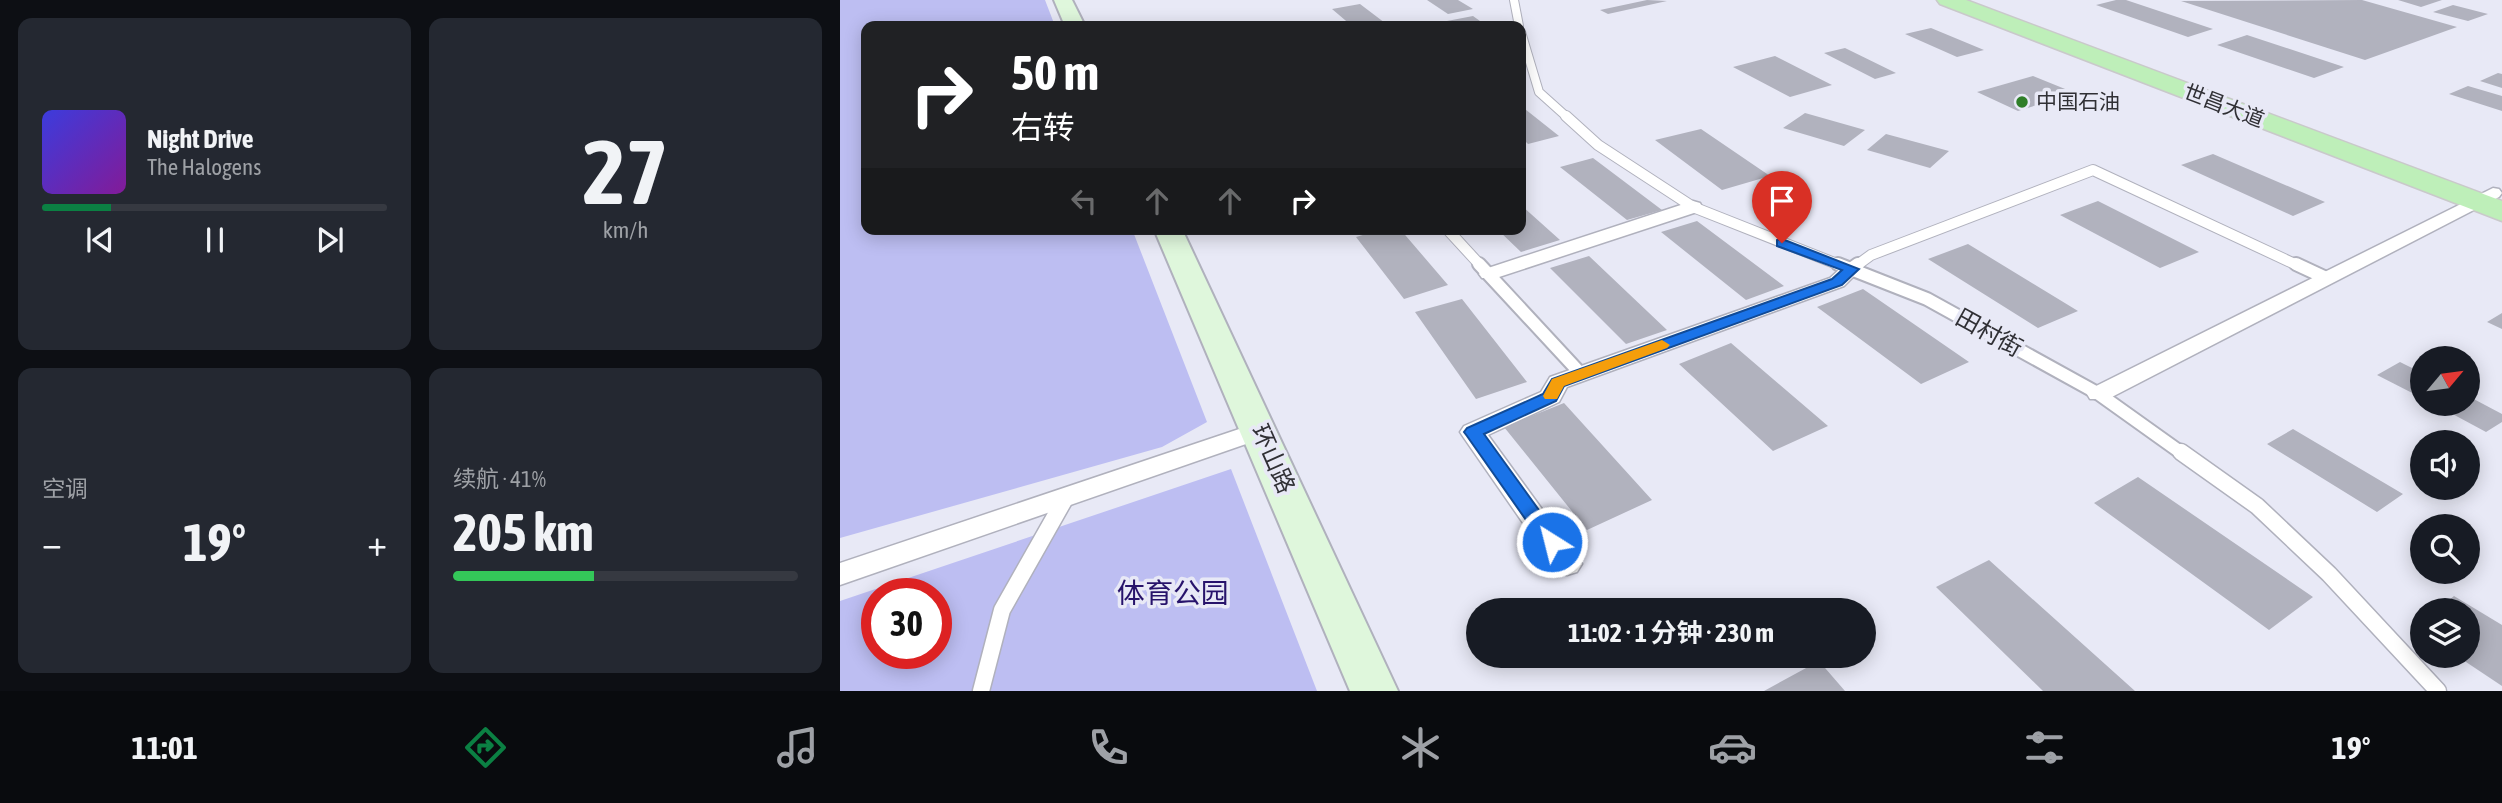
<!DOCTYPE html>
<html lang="zh">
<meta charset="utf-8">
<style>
:root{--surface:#171b24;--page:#242831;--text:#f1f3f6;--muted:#9ea1a6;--line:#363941;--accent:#0b8043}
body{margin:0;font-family:"Asap Condensed","Noto Sans SC",sans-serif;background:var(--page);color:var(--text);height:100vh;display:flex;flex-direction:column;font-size:26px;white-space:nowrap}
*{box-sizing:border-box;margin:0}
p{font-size:23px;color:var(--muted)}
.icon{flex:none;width:38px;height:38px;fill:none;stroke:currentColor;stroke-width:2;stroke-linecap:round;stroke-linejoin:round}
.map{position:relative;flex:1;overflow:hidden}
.sheet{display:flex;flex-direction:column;gap:18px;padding:18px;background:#0d0f14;width:840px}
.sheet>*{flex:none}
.top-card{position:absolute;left:21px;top:21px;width:665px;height:214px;border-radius:14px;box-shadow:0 4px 18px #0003;background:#202124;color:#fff;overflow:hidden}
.needle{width:46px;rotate:61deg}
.controls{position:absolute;left:1570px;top:346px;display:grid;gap:14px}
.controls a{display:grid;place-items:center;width:70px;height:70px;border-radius:50%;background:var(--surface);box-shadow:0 4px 18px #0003;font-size:35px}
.speed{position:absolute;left:21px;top:578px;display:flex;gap:14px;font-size:35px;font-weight:700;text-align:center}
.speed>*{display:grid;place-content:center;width:91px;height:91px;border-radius:50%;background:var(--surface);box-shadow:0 4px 18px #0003;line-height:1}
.speed .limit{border:10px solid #d22;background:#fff;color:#111}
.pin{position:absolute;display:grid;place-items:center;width:60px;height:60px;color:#fff;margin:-72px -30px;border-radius:50% 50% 50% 0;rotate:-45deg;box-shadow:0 0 7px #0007}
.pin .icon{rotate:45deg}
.me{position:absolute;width:77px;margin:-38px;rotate:324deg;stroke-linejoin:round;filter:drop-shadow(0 0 5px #0008)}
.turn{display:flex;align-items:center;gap:24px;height:147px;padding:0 35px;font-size:32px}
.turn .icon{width:91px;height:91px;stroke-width:2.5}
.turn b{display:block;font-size:49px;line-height:60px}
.lanes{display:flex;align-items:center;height:66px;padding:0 35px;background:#0003;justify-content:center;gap:35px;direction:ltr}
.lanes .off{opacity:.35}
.big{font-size:52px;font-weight:700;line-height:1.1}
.sheet .widget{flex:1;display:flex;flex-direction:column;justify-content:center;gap:10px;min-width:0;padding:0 24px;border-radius:14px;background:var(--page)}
.sheet .dial{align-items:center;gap:0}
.dial b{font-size:91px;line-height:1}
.song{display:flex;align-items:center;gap:21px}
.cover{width:84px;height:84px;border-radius:10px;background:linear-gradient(135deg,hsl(240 70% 55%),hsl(290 70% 35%))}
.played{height:7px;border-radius:4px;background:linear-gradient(90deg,var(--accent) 20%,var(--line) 20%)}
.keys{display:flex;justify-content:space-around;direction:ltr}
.heat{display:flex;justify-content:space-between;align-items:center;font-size:38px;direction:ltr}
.charge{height:10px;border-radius:5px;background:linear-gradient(90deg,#34c759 41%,var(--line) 0)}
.sheet .tiles{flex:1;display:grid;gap:18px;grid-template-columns:repeat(2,1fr)}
.trip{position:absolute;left:626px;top:598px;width:410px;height:70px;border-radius:35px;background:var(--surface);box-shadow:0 4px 18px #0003;font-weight:700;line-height:70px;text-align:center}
.dock{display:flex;height:112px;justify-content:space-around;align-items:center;background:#090b0e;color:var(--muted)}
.dock .icon{width:49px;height:49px}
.dock .on{color:var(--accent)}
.dock b{font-size:32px;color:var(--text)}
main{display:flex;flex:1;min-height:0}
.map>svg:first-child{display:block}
</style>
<main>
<section class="sheet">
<div class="tiles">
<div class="widget">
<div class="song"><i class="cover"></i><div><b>Night Drive</b><p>The Halogens</p></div></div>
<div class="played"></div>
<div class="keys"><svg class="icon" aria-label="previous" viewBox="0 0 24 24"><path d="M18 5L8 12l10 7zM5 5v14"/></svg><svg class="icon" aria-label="pause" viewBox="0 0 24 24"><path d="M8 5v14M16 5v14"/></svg><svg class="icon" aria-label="next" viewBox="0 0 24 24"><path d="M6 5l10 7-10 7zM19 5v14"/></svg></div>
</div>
<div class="widget dial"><b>27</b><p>km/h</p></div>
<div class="widget"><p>空调</p>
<div class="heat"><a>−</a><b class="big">19°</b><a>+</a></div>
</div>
<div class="widget"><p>续航 · 41%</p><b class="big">205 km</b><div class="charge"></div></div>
</div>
</section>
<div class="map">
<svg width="1662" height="691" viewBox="0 0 1662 691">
<rect width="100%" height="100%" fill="#e8e9f6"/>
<!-- green -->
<path fill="#bdbef2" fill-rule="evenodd" d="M0,0H205L215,26H26V229H292L367,422L322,447L0,538Z
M391,469L477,691H0V601ZM37,593H96V653H37Z"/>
<!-- building -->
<path fill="#b1b2be" d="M587,0H618L633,9L608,14Z
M807,0L827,1L768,14L760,10Z
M1276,0H1286L1373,29L1348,37L1256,5Z
M1522,0L1617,27L1525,60L1341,1Z
M1558,0H1602L1581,7Z
M520,4L549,26H512L492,9Z
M1613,5L1648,14L1628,21L1593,12Z
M633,16L647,26H614L607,21Z
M1091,28L1144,50L1117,57L1065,34Z
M1407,35L1504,67L1474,78L1377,45Z
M1005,48L1056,73L1035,79L984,53Z
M935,56L992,85L950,97L893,67Z
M1658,73L1662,74V88L1640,81Z
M1193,76L1235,93L1178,111L1137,92Z
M1628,86L1662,96V111L1609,94Z
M681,106L719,136L688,144L681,137Z
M965,113L1025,130L1004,146L943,128Z
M861,129L930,176L882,190L815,140Z
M1046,134L1109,151L1090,168L1027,150Z
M1373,154L1485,202L1453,216L1341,165Z
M753,158L822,210L787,220L720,167Z
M1258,201L1359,252L1320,268L1220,215Z
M681,205L720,240L681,252L657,229H681Z
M857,221L944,286L906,300L821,232Z
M543,229H560L608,285L564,299L516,237Z
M1128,244L1238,311L1198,328L1088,259Z
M749,256L827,330L786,344L710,268Z
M1023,289L1129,362L1081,384L977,307Z
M622,299L687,382L636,399L575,312Z
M1662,313V329L1647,322Z
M891,343L988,426L933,451L839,364Z
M1560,362L1582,373V398L1537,375Z
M1628,396L1662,414V422L1646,432L1594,404H1628Z
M724,403L812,500L747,530L664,427Z
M1453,429L1563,494L1537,512L1427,444Z
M1298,477L1473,597L1429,630L1254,503Z
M1149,560L1295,691H1203L1096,587Z
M1614,596L1662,625V686L1617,656H1628V611H1596Z
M979,661L1005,691H924Z"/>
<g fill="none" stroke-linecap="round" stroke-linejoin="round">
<!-- service-far3 casing -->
<g stroke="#b0b1bd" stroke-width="10">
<path id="service-far3" d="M674,0L679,26
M681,32L699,92L728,118"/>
</g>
<!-- service-far2 casing -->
<g stroke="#b0b1bd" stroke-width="12">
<path id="service-far2" d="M726,116L758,145L853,207L1002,266
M607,229L641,266
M1016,266L1031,255L1253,170L1459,266"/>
</g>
<!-- service-far1 casing -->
<g stroke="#b0b1bd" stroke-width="16">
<path id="service-far1" d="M639,264L741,374
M998,264L1087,299L1259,394L1343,454
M1456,264L1486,278
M1011,269L1018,264"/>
</g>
<!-- service casing -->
<g stroke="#b0b1bd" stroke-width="19">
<path id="service" d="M1341,452L1417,506L1489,574L1598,691
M141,691L162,610L226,497"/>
</g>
<!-- minor casing -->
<g stroke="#b0b1bd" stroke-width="3">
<path id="minor" d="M1653,188L1659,189L1662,193L1659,197L1268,399H1250L1247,394L1250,389Z
M853,201L860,203L862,207L860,211L656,278H642L639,274L642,270Z
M1011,263L1021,269L1004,286L727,387L719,402L648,435L742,564L737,572L727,575L717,572L624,438L620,432L624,426L701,392L710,377L990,278L1004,265Z
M420,422L429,424L433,430L429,436L0,585V563Z"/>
</g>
<!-- secondary casing -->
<g stroke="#b0b1bd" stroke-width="4">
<path id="secondary" d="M214,0H232L245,26H225Z
M314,229H342L558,691H510Z"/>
</g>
<!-- primary casing -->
<g stroke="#c9c9ca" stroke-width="3">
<path id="primary" d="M1097,0H1126L1662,201V221L1100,4Z"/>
</g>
<!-- service-far3 -->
<use href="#service-far3" stroke="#fff" stroke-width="8"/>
<!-- service-far2 -->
<use href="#service-far2" stroke="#fff" stroke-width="10"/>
<!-- service-far1 -->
<use href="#service-far1" stroke="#fff" stroke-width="12"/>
<!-- service -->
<use href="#service" stroke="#fff" stroke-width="16"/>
<!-- minor -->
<use href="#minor" fill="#fff" fill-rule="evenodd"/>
<!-- secondary -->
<use href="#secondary" fill="#dff7dc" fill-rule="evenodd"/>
<!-- primary -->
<use href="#primary" fill="#beefb9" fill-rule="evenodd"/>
</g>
<!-- route -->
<path fill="#1a73e8" stroke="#114b97" stroke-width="2" d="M942,239L1019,269L1002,285L724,386L716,401L644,434L722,542L719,547H705L627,436L624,432L627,428L703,394L712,379L992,279L1002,270L937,246V240Z"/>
<!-- slow -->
<path fill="#f59e0b" d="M822,340L830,345L827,348L724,386L717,399H705L703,396L712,379Z"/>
<!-- markers -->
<circle fill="#2f7e28" stroke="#e8e9f6" stroke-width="2.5" cx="1182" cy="102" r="7"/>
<g text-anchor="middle" stroke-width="7" stroke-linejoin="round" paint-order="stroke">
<!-- far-poi labels -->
<g font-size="21" fill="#303035" stroke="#e8e9f6" text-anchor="start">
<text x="1196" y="109">中国石油</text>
</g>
<!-- far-street labels -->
<g font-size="21" fill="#303035" stroke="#e8e9f6">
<text transform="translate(1384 106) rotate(21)" y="7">世昌大道</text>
</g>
<!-- street labels -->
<g font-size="24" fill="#303035" stroke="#e8e9f6">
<text transform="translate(1149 333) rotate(29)" y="8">田村街</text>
<text transform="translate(433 459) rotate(66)" y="8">环山路</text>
</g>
<!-- near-park labels -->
<g font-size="28" fill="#27136b" stroke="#e8e9f6">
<text x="333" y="603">体育公园</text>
</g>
</g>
</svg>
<div class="controls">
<a><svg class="needle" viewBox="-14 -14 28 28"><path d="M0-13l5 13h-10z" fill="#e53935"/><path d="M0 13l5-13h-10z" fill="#9ea1a6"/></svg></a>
<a><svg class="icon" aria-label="sound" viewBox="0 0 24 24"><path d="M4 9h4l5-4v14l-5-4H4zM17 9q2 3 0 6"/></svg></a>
<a><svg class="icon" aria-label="search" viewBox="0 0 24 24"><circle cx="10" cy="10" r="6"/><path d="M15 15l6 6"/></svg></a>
<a><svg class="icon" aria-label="layers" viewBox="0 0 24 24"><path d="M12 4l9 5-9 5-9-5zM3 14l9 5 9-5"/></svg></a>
</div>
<div class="speed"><div class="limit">30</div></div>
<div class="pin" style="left:942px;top:243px;background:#d93025"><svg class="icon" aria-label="arrive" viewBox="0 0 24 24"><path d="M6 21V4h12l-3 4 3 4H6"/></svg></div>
<svg class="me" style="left:712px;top:542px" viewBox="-20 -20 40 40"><circle r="17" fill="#1a73e8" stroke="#fff" stroke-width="3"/><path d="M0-11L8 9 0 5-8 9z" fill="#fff"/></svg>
<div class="trip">11:02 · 1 分钟 · 230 m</div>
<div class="top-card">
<div class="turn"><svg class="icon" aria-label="right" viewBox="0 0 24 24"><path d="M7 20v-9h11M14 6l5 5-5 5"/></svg><div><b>50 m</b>右转</div></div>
<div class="lanes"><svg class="icon off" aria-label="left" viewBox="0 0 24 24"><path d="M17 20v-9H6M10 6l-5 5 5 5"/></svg><svg class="icon off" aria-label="ahead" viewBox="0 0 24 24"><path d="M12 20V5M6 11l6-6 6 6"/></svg><svg class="icon off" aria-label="ahead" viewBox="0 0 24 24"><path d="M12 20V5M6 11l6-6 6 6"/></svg><svg class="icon" aria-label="right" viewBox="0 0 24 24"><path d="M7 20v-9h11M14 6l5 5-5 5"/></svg></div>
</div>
</div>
</main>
<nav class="dock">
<b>11:01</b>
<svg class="icon on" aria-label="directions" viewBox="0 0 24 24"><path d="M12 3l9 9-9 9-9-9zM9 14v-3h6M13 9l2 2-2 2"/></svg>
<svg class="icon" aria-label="music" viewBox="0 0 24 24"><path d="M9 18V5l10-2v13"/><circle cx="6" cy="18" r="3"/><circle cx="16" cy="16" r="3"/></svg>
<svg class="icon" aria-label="phone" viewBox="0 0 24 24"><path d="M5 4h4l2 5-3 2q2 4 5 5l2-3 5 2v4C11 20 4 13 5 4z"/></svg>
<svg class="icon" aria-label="climate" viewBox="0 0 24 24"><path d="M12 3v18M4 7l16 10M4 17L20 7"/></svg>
<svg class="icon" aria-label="car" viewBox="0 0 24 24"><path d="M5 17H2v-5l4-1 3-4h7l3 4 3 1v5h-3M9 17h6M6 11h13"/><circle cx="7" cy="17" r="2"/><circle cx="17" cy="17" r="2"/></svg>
<svg class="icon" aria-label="filters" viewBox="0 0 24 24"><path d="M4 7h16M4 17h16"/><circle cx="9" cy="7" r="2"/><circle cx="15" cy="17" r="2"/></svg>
<b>19°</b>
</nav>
